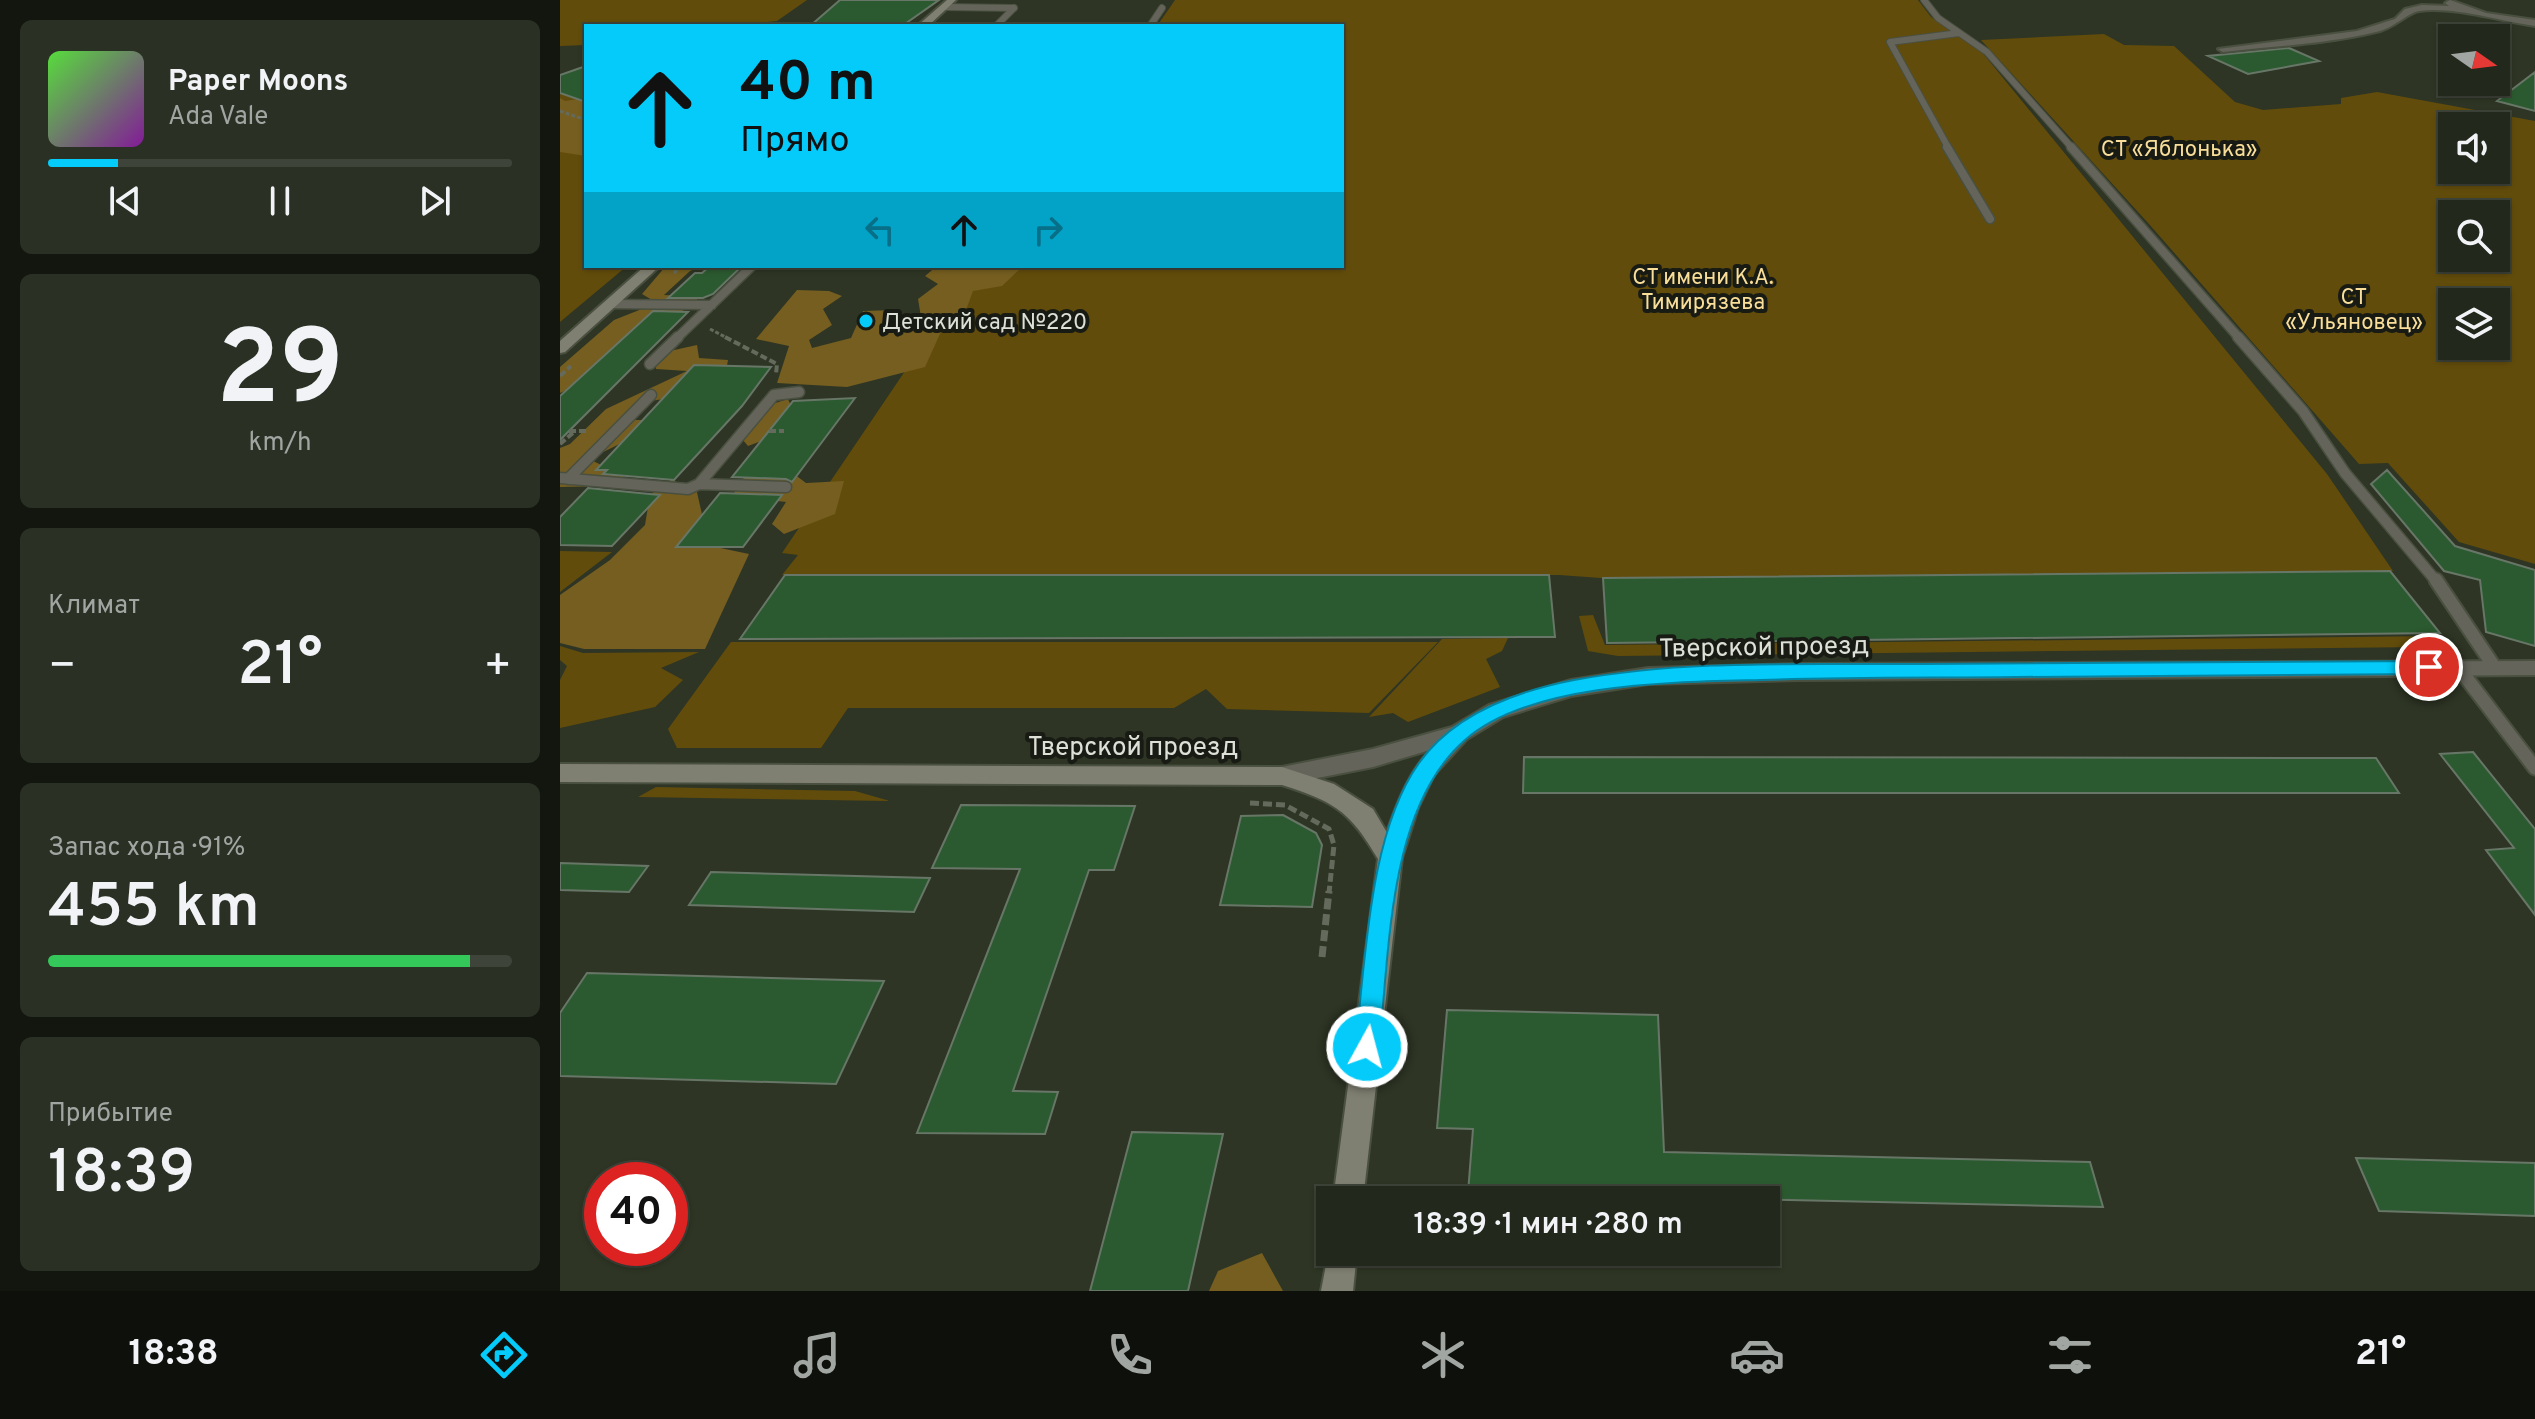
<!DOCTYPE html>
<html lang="ru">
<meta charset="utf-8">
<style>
:root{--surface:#22281b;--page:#2a3024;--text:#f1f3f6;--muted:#a2a6a3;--line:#3f443a;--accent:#04cbf9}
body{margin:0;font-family:Overpass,sans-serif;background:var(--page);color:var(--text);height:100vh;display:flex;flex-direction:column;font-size:30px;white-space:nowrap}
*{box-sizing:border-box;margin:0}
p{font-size:26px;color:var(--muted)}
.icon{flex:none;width:44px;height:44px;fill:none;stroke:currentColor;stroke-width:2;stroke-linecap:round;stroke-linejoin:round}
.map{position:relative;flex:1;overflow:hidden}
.sheet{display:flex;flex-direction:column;gap:20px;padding:20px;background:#13160f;width:560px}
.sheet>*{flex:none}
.banner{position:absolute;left:24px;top:24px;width:760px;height:244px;border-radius:0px;box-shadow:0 2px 6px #0004,0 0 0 2px var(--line);background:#04cbf9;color:#111;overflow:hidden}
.needle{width:52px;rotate:104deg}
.tools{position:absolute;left:1878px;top:24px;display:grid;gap:16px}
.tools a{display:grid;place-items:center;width:72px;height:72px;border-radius:0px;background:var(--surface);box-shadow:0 2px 6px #0004,0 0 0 2px var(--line);font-size:40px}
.speed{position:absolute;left:24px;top:1162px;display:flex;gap:16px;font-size:40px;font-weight:700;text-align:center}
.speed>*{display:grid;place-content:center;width:104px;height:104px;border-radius:50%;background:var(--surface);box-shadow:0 2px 6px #0004,0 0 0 2px var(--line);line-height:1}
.speed .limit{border:12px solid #d22;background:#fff;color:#111}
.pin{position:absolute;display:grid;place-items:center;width:68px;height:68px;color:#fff;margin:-34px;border:4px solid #fff;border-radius:50%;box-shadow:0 2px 8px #0007}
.me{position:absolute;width:88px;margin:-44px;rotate:7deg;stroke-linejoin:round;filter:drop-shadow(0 0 6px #0008)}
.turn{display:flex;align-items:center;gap:28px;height:168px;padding:0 24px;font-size:36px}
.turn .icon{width:104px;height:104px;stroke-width:2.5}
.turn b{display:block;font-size:56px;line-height:68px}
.lanes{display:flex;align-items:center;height:76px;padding:0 24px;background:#0003;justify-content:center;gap:40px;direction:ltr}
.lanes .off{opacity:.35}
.big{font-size:60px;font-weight:600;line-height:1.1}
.sheet .card{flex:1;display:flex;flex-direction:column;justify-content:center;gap:12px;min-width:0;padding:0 28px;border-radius:12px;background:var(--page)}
.sheet .dial{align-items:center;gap:0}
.dial b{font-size:104px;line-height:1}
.song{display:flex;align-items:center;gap:24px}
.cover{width:96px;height:96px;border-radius:12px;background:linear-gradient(135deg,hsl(110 70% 55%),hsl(290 70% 35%))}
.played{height:8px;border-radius:4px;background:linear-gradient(90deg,var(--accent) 15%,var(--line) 15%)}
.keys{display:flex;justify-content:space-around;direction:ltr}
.heat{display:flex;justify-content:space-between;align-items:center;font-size:44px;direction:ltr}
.charge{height:12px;border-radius:6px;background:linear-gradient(90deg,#34c759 91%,var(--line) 0)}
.trip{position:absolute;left:756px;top:1186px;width:464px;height:80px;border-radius:0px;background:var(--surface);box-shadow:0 2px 6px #0004,0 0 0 2px var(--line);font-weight:600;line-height:80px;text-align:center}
.dock{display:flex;height:128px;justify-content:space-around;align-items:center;background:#0e100b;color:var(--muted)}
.dock .icon{width:56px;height:56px}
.dock .current{color:var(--accent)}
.dock b{font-size:36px;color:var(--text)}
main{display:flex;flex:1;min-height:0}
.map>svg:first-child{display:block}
</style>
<main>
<section class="sheet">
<div class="card">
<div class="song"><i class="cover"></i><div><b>Paper Moons</b><p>Ada Vale</p></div></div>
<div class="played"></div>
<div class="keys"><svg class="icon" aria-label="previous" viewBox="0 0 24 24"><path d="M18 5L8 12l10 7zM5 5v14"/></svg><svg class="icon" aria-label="pause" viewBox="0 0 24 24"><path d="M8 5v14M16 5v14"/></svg><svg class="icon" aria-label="next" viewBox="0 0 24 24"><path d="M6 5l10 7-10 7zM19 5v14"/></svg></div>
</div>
<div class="card dial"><b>29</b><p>km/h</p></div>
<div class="card"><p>Климат</p>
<div class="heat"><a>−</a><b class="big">21°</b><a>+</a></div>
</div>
<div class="card"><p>Запас хода · 91%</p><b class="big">455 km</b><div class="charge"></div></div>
<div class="card"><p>Прибытие</p><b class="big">18:39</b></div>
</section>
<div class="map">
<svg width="1975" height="1291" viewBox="0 0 1975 1291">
<rect width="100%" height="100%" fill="#2e3524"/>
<!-- green -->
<path fill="#624c0b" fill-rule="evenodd" d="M0,0H247L217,21L170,26H26V45L0,46Z
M615,0H1358L1371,17L1421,51L1767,474L1833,571L1041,578L999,575H222L238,555L222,553L416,266H782V26H597Z
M1544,34L1564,45L1614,46L1675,102L1703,110L1781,104V98L1817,92L1975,121V564L1899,542L1828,463L1799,464L1589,224L1421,40ZM1892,126H1936V170H1892ZM1892,214H1936V258H1892ZM1892,302H1936V346H1892Z
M0,93L26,102V266H67L0,322Z
M0,551L52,552L0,592Z
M1033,615L1045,645L1879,636L1862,647L1058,656L1028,651L1019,616Z
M948,638L942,651L926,659L940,687L848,722L833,713L809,717L882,639Z
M171,642H878L809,713L667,709L646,689L614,708H288L261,748H117L108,729Z
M0,646L23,653L139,652L101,668L123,680L95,707L0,728V680L7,666L0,660Z
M96,787L295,791L330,801L78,797Z"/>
<!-- forest -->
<path fill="#755e20" d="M0,98L5,101L26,98V156L0,152Z
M142,266L130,271L104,295L140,297L42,375L0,393V367L54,320L97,303L82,294L105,267Z
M377,266H463L442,286L413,291L406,310L384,325L365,367L287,387L217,383L229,346L196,339L237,290L269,291L282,296L263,309L272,325L249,340L252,348L291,338L303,311L334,310L336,330L361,317L358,299L378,284L365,276Z
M137,345L139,358L168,360L166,371L115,397L79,403L62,420H95L94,427L29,459L64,476L51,486L0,487V448L10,444L46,409L127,371L96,369V354Z
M228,399L231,406L212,437L188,446L177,433L200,408Z
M192,474H234L246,483L284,481L275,514L224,534L212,524L226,502L173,496L179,481Z
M111,480L136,488L144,523L132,542L189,554L145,649H24L0,643V595L50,560L85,525L90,495Z
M702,1253L723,1291H649L658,1271Z"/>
<!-- building -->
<path fill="#2c5a30" stroke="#677667" stroke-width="2" d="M280,0H379L342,26H250Z
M1729,48L1759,61L1688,74L1648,56Z
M26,66V102L0,93V75Z
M1975,72V111L1937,101Z
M150,266H182L153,294L143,298H108L135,273H142Z
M93,311L128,312L0,440V396Z
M134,365L211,367L182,406L114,480L43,474L47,470H36Z
M295,398L232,482L226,479L172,477L233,401Z
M1827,470L1895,546L1975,570V646L1926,632L1920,580L1884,571L1811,484Z
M28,488L100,495L52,546L0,545V517Z
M160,493L222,495L183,547H116Z
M1830,571L1880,633L1047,643L1043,578Z
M225,575H989L995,637L180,639Z
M1913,752L1975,829V915L1926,850L1954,848L1880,754Z
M964,757L1816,758L1839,793H963Z
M401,805L575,806L554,870H529L453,1091L498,1092L485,1134L357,1133L460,869L372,868Z
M723,815L756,833L762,845L752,907L660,905L681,816Z
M0,863L88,866L69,892L0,890Z
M151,872L370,878L354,912L129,905Z
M27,973L324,981L276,1084L0,1076V1013Z
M887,1010L1098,1015L1104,1152L1530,1162L1543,1207L908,1193L913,1129L877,1128Z
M572,1132L663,1134L628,1291H530Z
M1796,1158L1975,1163V1216L1819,1211Z"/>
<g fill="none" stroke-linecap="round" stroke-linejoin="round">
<!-- lane-far3 casing -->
<g stroke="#4a5040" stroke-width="8">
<path id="lane-far3" d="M1364,0L1378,18L1427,52L1513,149
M384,7L454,8
M436,26L454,8
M590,26L602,8
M1389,149L1330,42L1399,33"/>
</g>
<!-- lane-far2 casing -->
<g stroke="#4a5040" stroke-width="11">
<path id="lane-far2" d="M1387,147L1430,219
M1511,147L1680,339
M50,304L152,305
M116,339L192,266"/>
</g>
<!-- lane-far1 casing -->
<g stroke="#4a5040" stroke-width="13">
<path id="lane-far1" d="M1678,337L1743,411L1785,473L1877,582
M90,364L118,337
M0,478L128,489L139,484L214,395L239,392
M8,479L91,395
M139,484L226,487"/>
</g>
<!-- lane casing -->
<g stroke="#4a5040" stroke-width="17">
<path id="lane" d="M1876,580L1935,668
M1898,667L1975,768"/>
</g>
<!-- street casing -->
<g stroke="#4a5040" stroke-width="4">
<path id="street" d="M1890,0L1926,13L1975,20V26C1940,21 1893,6 1859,11C1847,13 1833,29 1816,32C1766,44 1714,46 1663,52L1658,49L1797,31L1835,19L1845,9L1862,5L1889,6L1885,3Z
M1975,661V675L1238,680L1088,684L1011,696L943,717L907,739L874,775L858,808L842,858L838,865L830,868L822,865L818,858C831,821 843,779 870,750L813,767L722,785L714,782L711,776L714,770L722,767L813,749L892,727L929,705L1011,680L1088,668L1238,664Z"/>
</g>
<!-- secondary casing -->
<g stroke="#4a5040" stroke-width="4">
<path id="secondary" d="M387,0H396L368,26H357Z
M85,266H100L5,352L0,353V341Z
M0,764L722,767L774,784L813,809L842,858L803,1200H773L818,859C790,811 775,802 722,785L0,782Z
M770,1244V1252H797L793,1291H761Z"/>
</g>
<!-- path-far3 -->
<path stroke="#656b5c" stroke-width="3" stroke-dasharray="4 2" stroke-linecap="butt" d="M0,111L26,120
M114,273L122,266
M150,329L169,339"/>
<!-- path-far2 -->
<path stroke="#656b5c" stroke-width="4" stroke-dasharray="7 3" stroke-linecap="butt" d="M165,337L217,364L216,374
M0,376L11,366
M9,431H27
M209,431H224
M0,444L15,431"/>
<!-- path-far1 -->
<path stroke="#656b5c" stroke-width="5" stroke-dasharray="9 4" stroke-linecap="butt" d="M690,803L725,805L769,829L774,845L769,893"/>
<!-- path -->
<path stroke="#656b5c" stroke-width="7" stroke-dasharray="11 5" stroke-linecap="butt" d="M762,957L769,891"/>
<!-- lane-far3 -->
<use href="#lane-far3" stroke="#64645b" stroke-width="6"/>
<!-- lane-far2 -->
<use href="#lane-far2" stroke="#64645b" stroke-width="8"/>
<!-- lane-far1 -->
<use href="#lane-far1" stroke="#64645b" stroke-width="10"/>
<!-- lane -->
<use href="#lane" stroke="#64645b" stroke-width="13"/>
<!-- street -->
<use href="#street" fill="#64645b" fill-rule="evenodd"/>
<!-- secondary -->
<use href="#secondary" fill="#808072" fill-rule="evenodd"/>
</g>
<!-- route -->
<path fill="#04cbf9" stroke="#0384a2" stroke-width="2" d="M1869,661L1878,667L1869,674C1731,675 1594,676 1456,677C1371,678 1286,677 1201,680C1118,682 970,682 905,740C827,808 830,952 819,1047L815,1056L807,1059L798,1056L795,1047C806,962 808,835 859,763C894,714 957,691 1014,680C1128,659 1246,665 1361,664C1530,663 1699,662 1869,661Z"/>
<!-- markers -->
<circle fill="#04cbf9" stroke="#181b14" stroke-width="3" cx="306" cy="321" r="8"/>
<g text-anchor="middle" stroke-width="8" stroke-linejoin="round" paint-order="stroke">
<!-- far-park labels -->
<g font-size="22" fill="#f9de99" stroke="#181b14">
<text x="1619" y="156">СТ «Яблонька»</text>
<text x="1143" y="284">СТ имени К.А.<tspan x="1143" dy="25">Тимирязева</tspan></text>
<text x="1794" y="304">СТ<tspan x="1794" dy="25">«Ульяновец»</tspan></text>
</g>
<!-- far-poi labels -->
<g font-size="22" fill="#dce0d6" stroke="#181b14" text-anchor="start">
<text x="322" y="329">Детский сад №220</text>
</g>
<!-- street labels -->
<g font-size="26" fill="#dce0d6" stroke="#181b14">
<text transform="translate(1204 646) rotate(-1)" y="9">Тверской проезд</text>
<text x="573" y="755">Тверской проезд</text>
</g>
</g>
</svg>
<div class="tools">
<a><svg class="needle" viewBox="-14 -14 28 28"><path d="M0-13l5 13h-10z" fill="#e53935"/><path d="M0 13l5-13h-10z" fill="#a2a6a3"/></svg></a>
<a><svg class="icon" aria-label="sound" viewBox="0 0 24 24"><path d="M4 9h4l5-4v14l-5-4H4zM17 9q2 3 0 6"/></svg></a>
<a><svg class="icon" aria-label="search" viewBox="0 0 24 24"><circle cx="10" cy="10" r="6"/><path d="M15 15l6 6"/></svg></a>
<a><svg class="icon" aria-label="layers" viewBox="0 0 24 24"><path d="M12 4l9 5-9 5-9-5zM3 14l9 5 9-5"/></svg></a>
</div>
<div class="speed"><div class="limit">40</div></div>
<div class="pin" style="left:1869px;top:667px;background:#d93025"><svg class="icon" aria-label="arrive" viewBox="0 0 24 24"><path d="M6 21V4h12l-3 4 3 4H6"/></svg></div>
<svg class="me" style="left:807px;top:1047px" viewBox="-20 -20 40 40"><circle r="17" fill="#04cbf9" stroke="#fff" stroke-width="3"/><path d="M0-11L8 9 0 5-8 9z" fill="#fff"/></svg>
<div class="trip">18:39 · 1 мин · 280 m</div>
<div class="banner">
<div class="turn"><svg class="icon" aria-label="ahead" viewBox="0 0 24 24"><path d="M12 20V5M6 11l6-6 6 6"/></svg><div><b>40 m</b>Прямо</div></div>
<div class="lanes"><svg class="icon off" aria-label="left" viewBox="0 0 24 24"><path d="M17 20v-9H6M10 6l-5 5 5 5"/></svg><svg class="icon" aria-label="ahead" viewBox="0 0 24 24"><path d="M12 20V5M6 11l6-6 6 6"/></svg><svg class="icon off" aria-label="right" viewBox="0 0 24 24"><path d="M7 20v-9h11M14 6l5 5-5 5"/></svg></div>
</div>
</div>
</main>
<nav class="dock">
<b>18:38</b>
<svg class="icon current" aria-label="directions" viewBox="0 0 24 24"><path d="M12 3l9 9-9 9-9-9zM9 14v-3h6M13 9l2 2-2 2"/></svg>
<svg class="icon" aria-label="music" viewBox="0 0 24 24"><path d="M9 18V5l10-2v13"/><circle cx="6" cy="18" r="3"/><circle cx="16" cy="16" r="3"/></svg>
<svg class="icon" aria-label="phone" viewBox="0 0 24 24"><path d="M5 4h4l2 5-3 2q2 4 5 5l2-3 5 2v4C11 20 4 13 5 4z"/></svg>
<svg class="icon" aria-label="climate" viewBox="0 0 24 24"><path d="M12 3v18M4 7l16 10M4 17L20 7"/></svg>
<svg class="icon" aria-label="car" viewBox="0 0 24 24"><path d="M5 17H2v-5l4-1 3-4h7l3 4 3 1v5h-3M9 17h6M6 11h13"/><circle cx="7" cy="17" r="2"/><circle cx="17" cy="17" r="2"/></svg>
<svg class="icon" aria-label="filters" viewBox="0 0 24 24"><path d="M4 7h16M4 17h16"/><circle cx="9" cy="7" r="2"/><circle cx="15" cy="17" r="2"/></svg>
<b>21°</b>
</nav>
